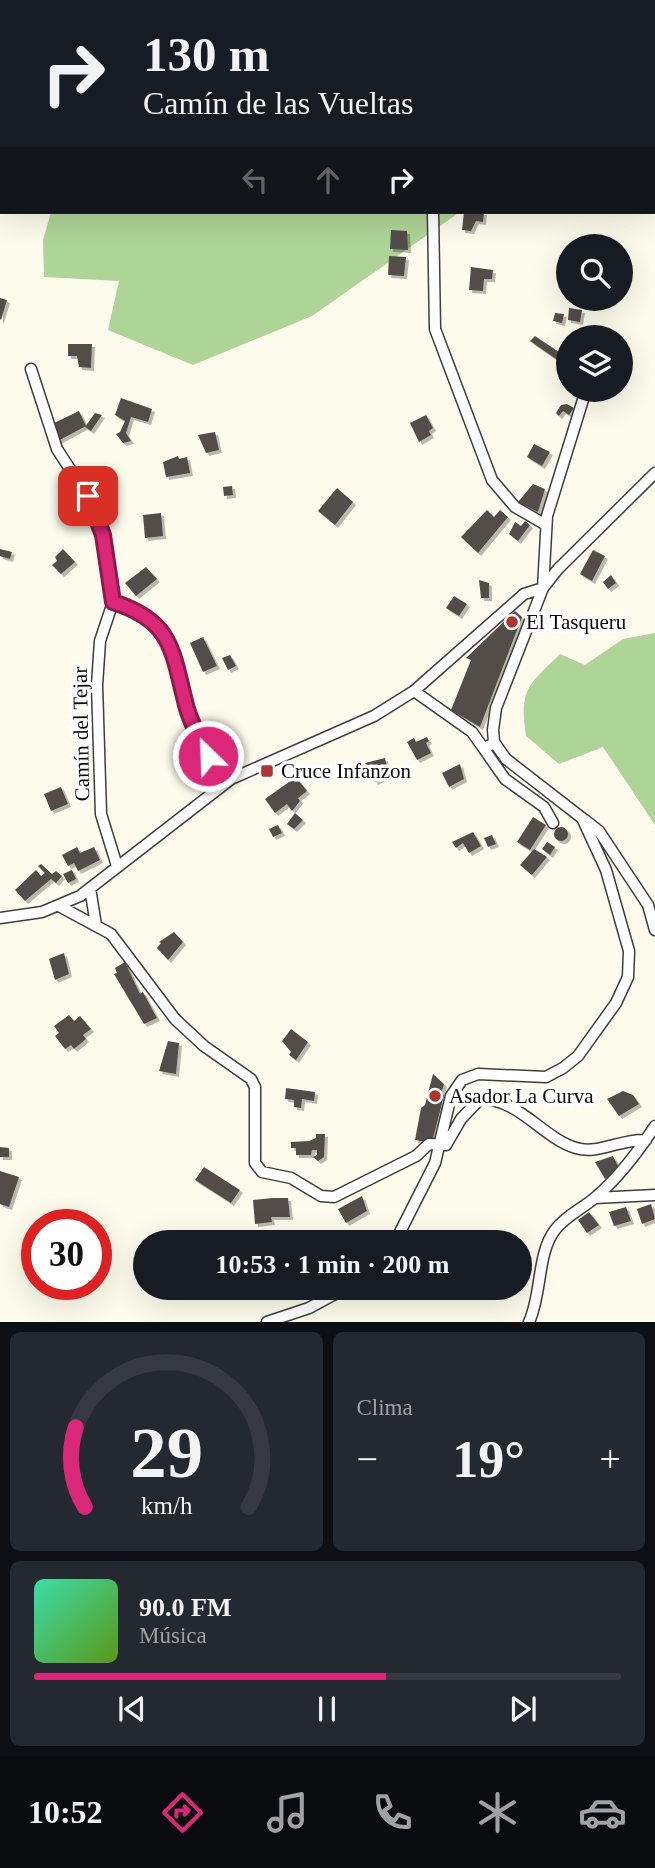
<!DOCTYPE html>
<html lang="es">
<meta charset="utf-8">
<style>
:root{--surface:#171b24;--page:#242831;--text:#f1f3f6;--muted:#9ea1a6;--line:#363941;--accent:#db2777}
body{margin:0;font-family:"Times New Roman",serif;background:var(--page);color:var(--text);height:100vh;display:flex;flex-direction:column;font-size:26px;white-space:nowrap}
*{box-sizing:border-box;margin:0}
p{font-size:23px;color:var(--muted)}
.icon{flex:none;width:38px;height:38px;fill:none;stroke:currentColor;stroke-width:2;stroke-linecap:round;stroke-linejoin:round}
.map{position:relative;height:1322px;overflow:hidden}
.details{display:flex;flex-direction:column;gap:10px;padding:10px;background:#0d0f14;flex:1}
.details>*{flex:none}
.guide{position:absolute;left:0px;top:0px;width:656px;height:214px;box-shadow:0 7px 28px #0002;background:#171b24;color:var(--text);overflow:hidden}
.controls{position:absolute;left:556px;top:234px;display:grid;gap:14px}
.controls a{display:grid;place-items:center;width:77px;height:77px;border-radius:50%;background:var(--surface);box-shadow:0 7px 28px #0002;font-size:35px}
.speed{position:absolute;left:21px;top:1209px;display:flex;gap:14px;font-size:35px;font-weight:700;text-align:center}
.speed>*{display:grid;place-content:center;width:91px;height:91px;border-radius:50%;background:var(--surface);box-shadow:0 7px 28px #0002;line-height:1}
.speed .limit{border:10px solid #d22;background:#fff;color:#111}
.pin{position:absolute;display:grid;place-items:center;width:60px;height:60px;color:#fff;margin:-30px;border-radius:14px;box-shadow:0 4px 10px #0006}
.me{position:absolute;width:77px;margin:-38px;rotate:336deg;stroke-linejoin:round;filter:drop-shadow(0 0 5px #0008)}
.turn{display:flex;align-items:center;gap:24px;height:147px;padding:0 28px;font-size:32px}
.turn .icon{width:91px;height:91px;stroke-width:2.5}
.turn b{display:block;font-size:49px;line-height:60px}
.lanes{display:flex;align-items:center;height:66px;padding:0 28px;background:#0003;justify-content:center;gap:35px;direction:ltr}
.lanes .off{opacity:.35}
.big{font-size:52px;font-weight:800;line-height:1.1}
.details .tile{flex:1;display:flex;flex-direction:column;justify-content:center;gap:10px;min-width:0;padding:0 24px;border-radius:10px;background:var(--page)}
.details .dial{align-items:center;gap:0}
.dial svg{height:182px;overflow:visible;fill:none;stroke:var(--line);stroke-width:7;stroke-linecap:round;text-anchor:middle}
.dial text{fill:var(--text);stroke:none}
.song{display:flex;align-items:center;gap:21px}
.cover{width:84px;height:84px;border-radius:10px;background:linear-gradient(135deg,hsl(160 70% 55%),hsl(90 70% 35%))}
.played{height:7px;border-radius:4px;background:linear-gradient(90deg,var(--accent) 60%,var(--line) 60%)}
.keys{display:flex;justify-content:space-around;direction:ltr}
.heat{display:flex;justify-content:space-between;align-items:center;font-size:38px;direction:ltr}
.details .tiles{flex:1;display:grid;gap:10px;grid-template-columns:1fr 1fr}
.tile:last-child{grid-column:span 2}
.trip{position:absolute;left:133px;top:1230px;width:399px;height:70px;border-radius:35px;background:var(--surface);box-shadow:0 7px 28px #0002;font-weight:800;line-height:70px;text-align:center}
.tabs{display:flex;height:112px;justify-content:space-around;align-items:center;background:#090b0e;color:var(--muted)}
.tabs .icon{width:49px;height:49px}
.tabs .selected{color:var(--accent)}
.tabs b{font-size:32px;color:var(--text)}
.map>svg:first-child{display:block}
</style>
<div class="map">
<svg width="655" height="1322" viewBox="0 0 655 1322">
<defs>
<filter id="shadow"><feDropShadow dx="3" dy="3" stdDeviation="0" flood-color="#0004"/></filter>
</defs>
<rect width="100%" height="100%" fill="#fdfbeb"/>
<!-- forest -->
<path fill="#afd498" d="M115,0H573L574,2H116Z
M51,212H460L312,316L193,365L108,330L119,281L44,277L43,240Z
M655,633V825L603,747L559,764L526,736C519,690 528,685 560,654L585,665L623,639Z"/>
<!-- building -->
<path fill="#534d48" filter="url(#shadow)" d="M464,212H484L483,222L476,221L471,231L462,230Z
M391,230L407,231L408,250L390,249Z
M389,256L406,257L404,276L388,275Z
M471,267L493,270L492,279H484L483,291L469,290Z
M0,298L7,300L1,320L0,319Z
M569,308L582,310L580,322L568,320Z
M555,313L564,314L562,323L553,321Z
M535,336L562,354L569,338V368L530,341Z
M68,344H92L91,368L79,367L77,356H68Z
M121,398L152,409L148,422L131,417L126,433L131,441L123,443L116,434L120,432L125,421L115,415Z
M567,404L574,408L569,415L563,411L559,416L556,413L561,405Z
M79,411L86,426L58,441L52,424Z
M95,413L102,415L91,431L85,427Z
M426,415L433,428L429,431L431,435L419,442L410,423Z
M215,432L219,450L206,453L198,435Z
M534,444L550,452L542,466L527,457Z
M178,456L179,459L187,457L190,473L166,477L163,462Z
M533,484L545,489L538,512L518,502Z
M232,486L233,495L224,496L223,487Z
M337,488L353,502L335,525L318,511Z
M487,510L494,517L500,510L508,517L478,553L461,537Z
M161,513L163,536L145,538L143,515Z
M525,521L530,525L518,541L509,534L515,522L521,526Z
M0,549L12,552L10,559L0,556Z
M63,549L75,562L61,574L52,565L57,561L55,557Z
M593,550L605,556L592,581L580,574Z
M146,567L157,579L136,596L125,583Z
M611,575L616,583L608,589L603,582Z
M479,580L489,583V598H481Z
M454,596L467,604L459,616L446,608Z
M515,611L522,617L480,727L451,710L471,660L466,658Z
M203,637L217,666L203,672L190,643Z
M230,655L236,666L228,670L222,658Z
M427,737L429,741L426,743L431,753L417,760L407,742L414,738L416,742Z
M385,758L389,775L375,782L365,763Z
M460,764L464,779L449,787L442,773Z
M296,777L307,791L298,798L300,801L292,811L287,804L275,813L265,799Z
M61,787L68,804L51,811L44,794Z
M295,813L303,820L294,829L287,824Z
M533,817L546,825L530,850L517,842Z
M278,825L282,833L273,837L269,829Z
M554 834a7 7 0 1 1 14 0a7 7 0 1 1-14 0Z
M473,832L481,846L469,853L463,843L456,848L452,842Z
M492,835L496,844L488,847L484,838Z
M547,842L555,847L550,855L542,849Z
M77,847L80,853L94,847L100,860L78,871L74,863L68,866L62,855Z
M534,849L547,857L532,875L520,865Z
M41,864L52,874L56,871L62,876L56,883L51,879L25,901L15,890L36,870L41,876L45,873L38,866Z
M72,870L76,879L68,883L63,874Z
M174,932L183,942L168,960L157,948L161,943L159,942Z
M64,953L69,974L55,980L49,959Z
M125,962L140,994L143,992L157,1018L144,1024L114,974L117,973L115,968Z
M69,1015L74,1021L80,1016L91,1029L83,1035L86,1039L74,1049L71,1045L65,1049L55,1036L59,1033L54,1026Z
M291,1029L308,1042L296,1060L289,1055L291,1052L282,1041Z
M168,1041L179,1043L176,1074L159,1071Z
M433,1074L444,1084L441,1094L444,1095L432,1143L415,1140L421,1108L425,1105Z
M286,1088L315,1092L314,1101L302,1099L301,1108L294,1107V1100L285,1099Z
M623,1091L633,1095L639,1104L619,1116L607,1099Z
M316,1134H325L324,1157L318,1161L313,1157L317,1155V1150H312L311,1155H296V1148H291V1142L309,1141L316,1138Z
M0,1147L9,1148V1157H0Z
M613,1156L619,1168L605,1179L595,1162Z
M204,1167L240,1190L231,1203L195,1180Z
M0,1171L19,1177L9,1207L0,1204Z
M362,1196L367,1211L346,1223L338,1209Z
M273,1198H288L290,1217H271L272,1222L255,1224L253,1200Z
M651,1204L655,1219L642,1224L637,1209Z
M626,1207L631,1221L614,1226L609,1212Z
M589,1212L599,1225L587,1233L578,1220Z
M331,1233L335,1242H309Z"/>
<g fill="none" stroke-linecap="round" stroke-linejoin="round">
<!-- minor casing -->
<g stroke="#3e3e3e" stroke-width="13">
<path id="minor" d="M433,212L435,329L492,480L515,507L546,525
M31,369L57,449L88,497L103,535L113,602C174,622 172,651 186,706C189,718 196,730 201,741C208,757 216,770 231,779
M543,588L547,516L586,390
M113,602L100,641L97,685L101,814L117,866
M414,691L472,732L484,749L490,745
M484,749L505,779L544,807L553,823
M585,820L599,831L648,905L655,930
M90,888L96,925
M59,906L111,934L175,1019L204,1046L251,1079L255,1087V1163L262,1172L291,1178L321,1196L334,1197L416,1156L429,1144L446,1145L461,1119L480,1099C520,1099 541,1137 576,1148C598,1155 623,1138 646,1140
M0,918L42,912L80,896L231,779L374,716L414,691L524,594L543,588
M595,1198L655,1195
M395,1242L435,1163L451,1096L462,1080L478,1074L546,1077L563,1068L578,1056L616,1003L628,977L629,951L606,870L582,818L506,759L494,742L493,730L496,708L543,588L558,569L655,473
M267,1322L309,1308L346,1288
M529,1322C542,1294 537,1253 555,1230C566,1215 584,1208 597,1196C620,1176 638,1152 655,1126"/>
</g>
<!-- minor -->
<use href="#minor" stroke="#fff" stroke-width="10"/>
</g>
<g fill="none" stroke-linecap="round" stroke-linejoin="round">
<!-- route casing -->
<g stroke="#8e194d" stroke-width="18">
<path id="route" d="M88,496L103,535L113,602C173,621 172,651 186,705C190,722 200,739 208,756"/>
</g>
<!-- route -->
<use href="#route" stroke="#db2777" stroke-width="12"/>
</g>
<!-- markers -->
<g fill="#af332f" stroke="#fff" stroke-width="2.5">
<circle cx="512" cy="622" r="7"/>
<rect x="260" y="764" width="14" height="14" rx="3.5"/>
<circle cx="435" cy="1096" r="7"/>
</g>
<g text-anchor="middle" stroke-width="7" stroke-linejoin="round" paint-order="stroke">
<!-- poi labels -->
<g font-size="21" fill="#0b0b0b" stroke="#fff" text-anchor="start">
<text x="526" y="629">El Tasqueru</text>
<text x="281" y="778">Cruce Infanzon</text>
<text x="449" y="1103">Asador La Curva</text>
</g>
<!-- street labels -->
<g font-size="21" fill="#0b0b0b" stroke="#fff">
<text transform="translate(81 734) rotate(-91)" y="7">Camín del Tejar</text>
</g>
</g>
</svg>
<div class="controls">
<a><svg class="icon" aria-label="search" viewBox="0 0 24 24"><circle cx="10" cy="10" r="6"/><path d="M15 15l6 6"/></svg></a>
<a><svg class="icon" aria-label="layers" viewBox="0 0 24 24"><path d="M12 4l9 5-9 5-9-5zM3 14l9 5 9-5"/></svg></a>
</div>
<div class="speed"><div class="limit">30</div></div>
<div class="pin" style="left:88px;top:496px;background:#d93025"><svg class="icon" aria-label="arrive" viewBox="0 0 24 24"><path d="M6 21V4h12l-3 4 3 4H6"/></svg></div>
<svg class="me" style="left:208px;top:756px" viewBox="-20 -20 40 40"><circle r="17" fill="#db2777" stroke="#fff" stroke-width="3"/><path d="M0-11L8 9 0 5-8 9z" fill="#fff"/></svg>
<div class="trip">10:53 · 1 min · 200 m</div>
<div class="guide">
<div class="turn"><svg class="icon" aria-label="right" viewBox="0 0 24 24"><path d="M7 20v-9h11M14 6l5 5-5 5"/></svg><div><b>130 m</b>Camín de las Vueltas</div></div>
<div class="lanes"><svg class="icon off" aria-label="left" viewBox="0 0 24 24"><path d="M17 20v-9H6M10 6l-5 5 5 5"/></svg><svg class="icon off" aria-label="ahead" viewBox="0 0 24 24"><path d="M12 20V5M6 11l6-6 6 6"/></svg><svg class="icon" aria-label="right" viewBox="0 0 24 24"><path d="M7 20v-9h11M14 6l5 5-5 5"/></svg></div>
</div>
</div>
<section class="details">
<div class="tiles">
<div class="tile dial"><svg viewBox="0 0 100 80">
<path d="M14 69A42 42 0 1 1 86 69"/>
<path d="M14 69A42 42 0 0 1 10 34" stroke="#db2777"/>
<text x="50" y="56" font-size="32" font-weight="700">29</text>
<text x="50" y="72" font-size="11">km/h</text>
</svg></div>
<div class="tile"><p>Clima</p>
<div class="heat"><a>−</a><b class="big">19°</b><a>+</a></div>
</div>
<div class="tile">
<div class="song"><i class="cover"></i><div><b>90.0 FM</b><p>Música</p></div></div>
<div class="played"></div>
<div class="keys"><svg class="icon" aria-label="previous" viewBox="0 0 24 24"><path d="M18 5L8 12l10 7zM5 5v14"/></svg><svg class="icon" aria-label="pause" viewBox="0 0 24 24"><path d="M8 5v14M16 5v14"/></svg><svg class="icon" aria-label="next" viewBox="0 0 24 24"><path d="M6 5l10 7-10 7zM19 5v14"/></svg></div>
</div>
</div>
</section>
<nav class="tabs">
<b>10:52</b>
<svg class="icon selected" aria-label="directions" viewBox="0 0 24 24"><path d="M12 3l9 9-9 9-9-9zM9 14v-3h6M13 9l2 2-2 2"/></svg>
<svg class="icon" aria-label="music" viewBox="0 0 24 24"><path d="M9 18V5l10-2v13"/><circle cx="6" cy="18" r="3"/><circle cx="16" cy="16" r="3"/></svg>
<svg class="icon" aria-label="phone" viewBox="0 0 24 24"><path d="M5 4h4l2 5-3 2q2 4 5 5l2-3 5 2v4C11 20 4 13 5 4z"/></svg>
<svg class="icon" aria-label="climate" viewBox="0 0 24 24"><path d="M12 3v18M4 7l16 10M4 17L20 7"/></svg>
<svg class="icon" aria-label="car" viewBox="0 0 24 24"><path d="M5 17H2v-5l4-1 3-4h7l3 4 3 1v5h-3M9 17h6M6 11h13"/><circle cx="7" cy="17" r="2"/><circle cx="17" cy="17" r="2"/></svg>
</nav>
